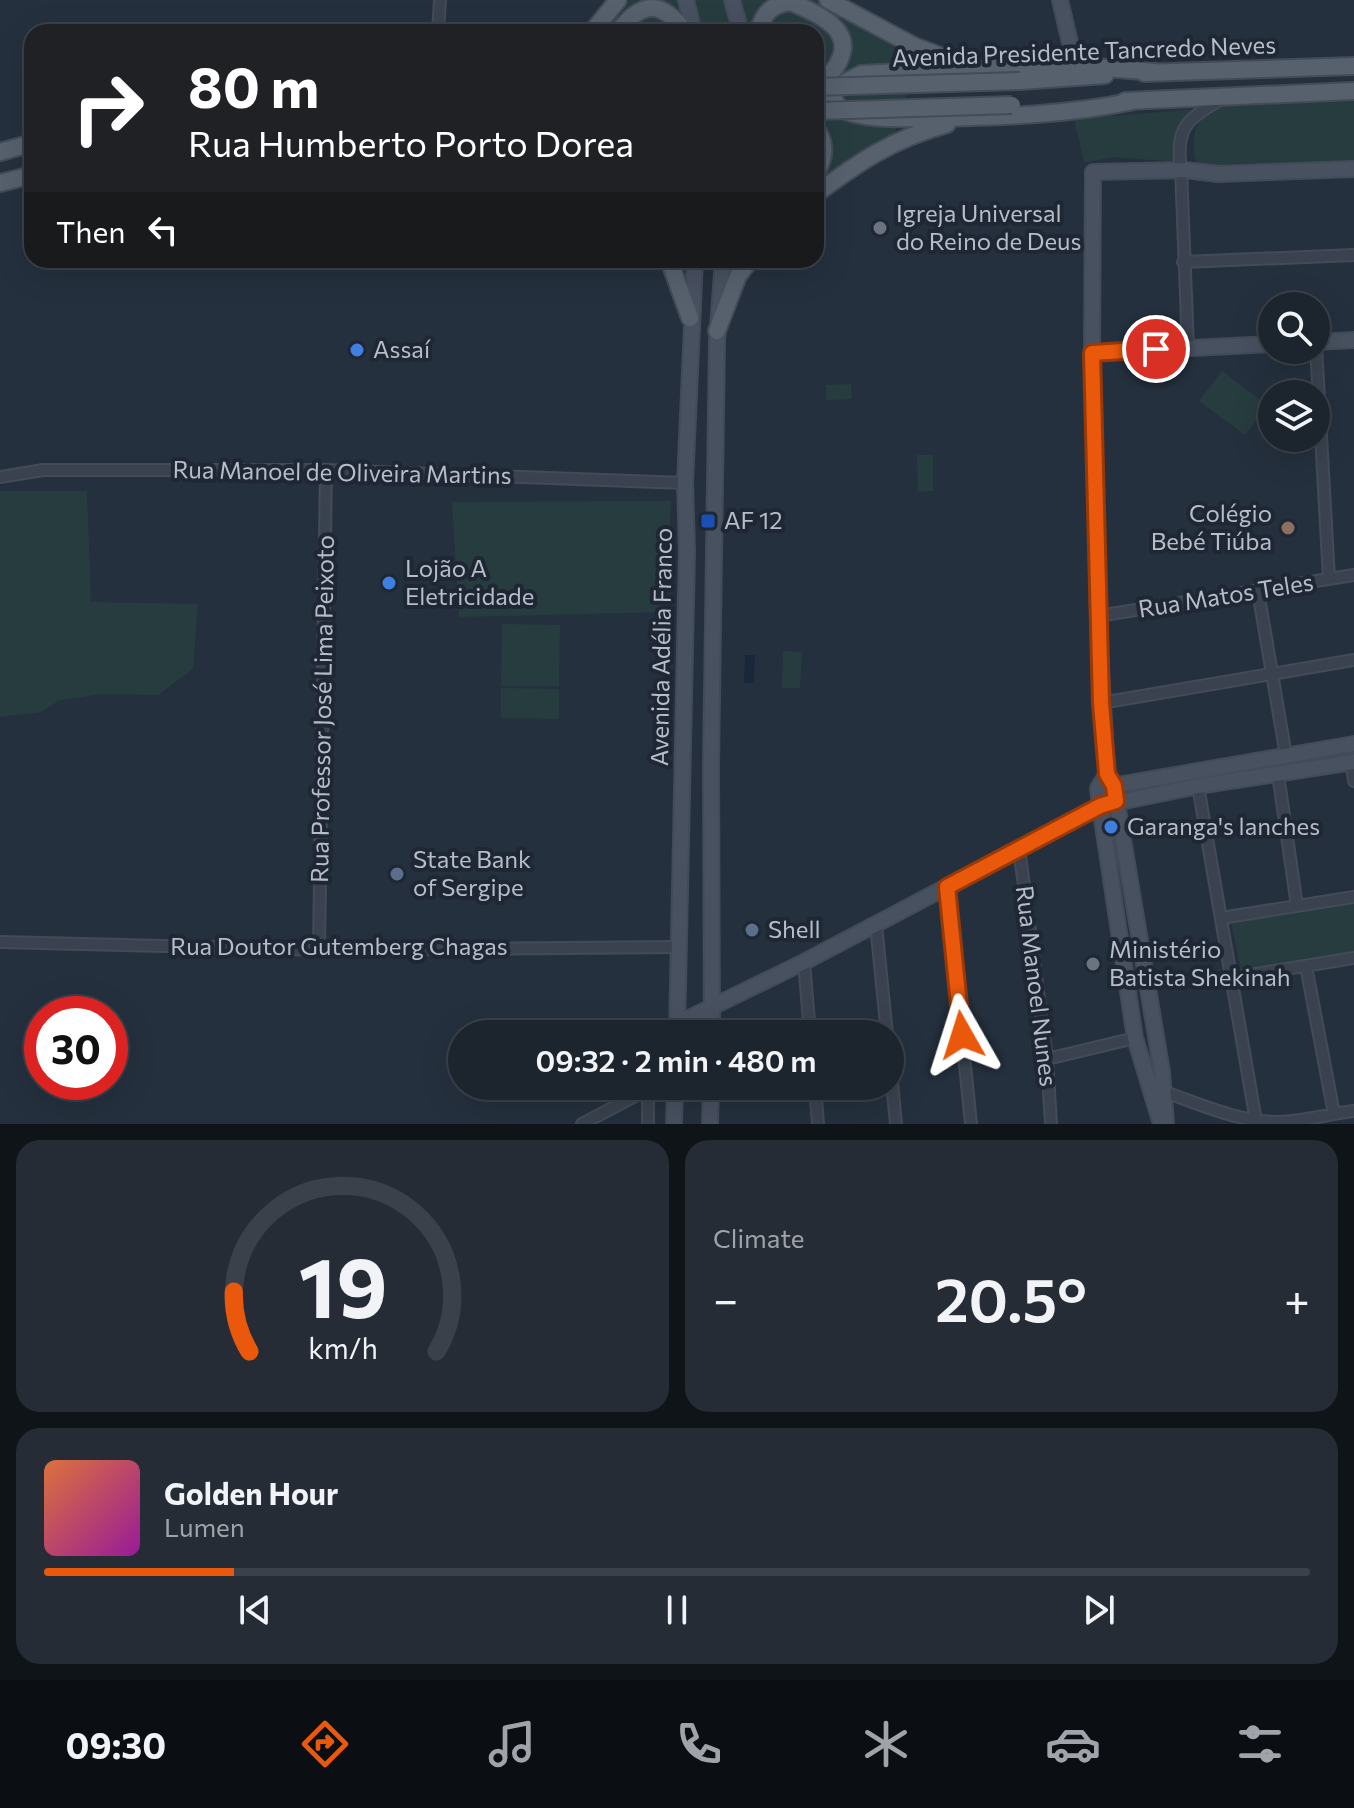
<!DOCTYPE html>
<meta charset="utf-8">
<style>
:root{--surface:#1c242e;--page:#252c36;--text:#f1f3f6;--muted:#a0a4aa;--line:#3a414a;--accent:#ea580c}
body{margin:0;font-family:Commissioner,sans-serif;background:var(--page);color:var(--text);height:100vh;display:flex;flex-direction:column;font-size:30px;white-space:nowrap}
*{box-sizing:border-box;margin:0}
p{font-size:26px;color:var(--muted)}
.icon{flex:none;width:44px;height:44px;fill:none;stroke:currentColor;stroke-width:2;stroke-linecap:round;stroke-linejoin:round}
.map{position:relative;height:1124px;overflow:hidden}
.details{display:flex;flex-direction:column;gap:16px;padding:16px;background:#0f1419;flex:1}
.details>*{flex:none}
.banner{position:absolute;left:24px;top:24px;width:800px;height:244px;border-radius:24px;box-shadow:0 8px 32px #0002,0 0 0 2px var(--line);background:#202124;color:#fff;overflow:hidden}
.controls{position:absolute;left:1258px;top:292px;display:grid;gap:16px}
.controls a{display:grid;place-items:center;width:72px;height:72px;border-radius:50%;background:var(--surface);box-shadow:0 8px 32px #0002,0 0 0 2px var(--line);font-size:40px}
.speed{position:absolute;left:24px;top:996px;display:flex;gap:16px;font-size:40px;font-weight:700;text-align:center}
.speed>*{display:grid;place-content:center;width:104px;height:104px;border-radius:50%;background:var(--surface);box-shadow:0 8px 32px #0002,0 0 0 2px var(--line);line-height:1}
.speed .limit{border:12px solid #d22;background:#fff;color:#111}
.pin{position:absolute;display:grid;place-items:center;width:68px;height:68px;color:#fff;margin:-34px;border:4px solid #fff;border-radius:50%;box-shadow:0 2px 8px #0007}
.me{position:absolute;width:88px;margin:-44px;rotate:354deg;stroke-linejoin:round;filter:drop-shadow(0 0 6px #0008)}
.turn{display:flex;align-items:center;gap:28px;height:168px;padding:0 32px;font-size:36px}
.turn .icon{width:104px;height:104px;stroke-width:2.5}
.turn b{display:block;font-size:56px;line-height:68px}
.then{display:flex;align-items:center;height:76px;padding:0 32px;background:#0003;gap:16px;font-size:30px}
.big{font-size:60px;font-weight:600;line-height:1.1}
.details .widget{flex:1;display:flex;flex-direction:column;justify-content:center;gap:12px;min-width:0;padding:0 28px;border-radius:24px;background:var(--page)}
.details .dial{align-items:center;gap:0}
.dial svg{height:208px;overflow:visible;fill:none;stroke:var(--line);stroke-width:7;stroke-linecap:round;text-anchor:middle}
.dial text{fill:var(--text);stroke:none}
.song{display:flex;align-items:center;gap:24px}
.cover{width:96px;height:96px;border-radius:12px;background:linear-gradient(135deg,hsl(20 70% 55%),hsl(300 70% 35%))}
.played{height:8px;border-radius:4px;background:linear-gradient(90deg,var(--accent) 15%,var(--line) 15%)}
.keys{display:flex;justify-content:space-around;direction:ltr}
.heat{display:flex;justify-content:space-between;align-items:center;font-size:44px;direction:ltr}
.details .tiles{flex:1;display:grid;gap:16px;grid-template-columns:1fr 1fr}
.widget:last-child{grid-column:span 2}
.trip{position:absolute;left:448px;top:1020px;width:456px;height:80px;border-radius:40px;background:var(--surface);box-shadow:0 8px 32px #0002,0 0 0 2px var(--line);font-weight:600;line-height:80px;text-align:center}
.tab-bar{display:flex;height:128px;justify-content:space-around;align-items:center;background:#0b0e12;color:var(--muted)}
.tab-bar .icon{width:56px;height:56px}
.tab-bar .current{color:var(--accent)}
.tab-bar b{font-size:36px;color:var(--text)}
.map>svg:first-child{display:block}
</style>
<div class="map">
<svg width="1354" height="1124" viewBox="0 0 1354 1124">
<rect width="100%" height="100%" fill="#25303e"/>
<!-- green -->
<path fill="#273c3f" d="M629,0H826L916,63L894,136L816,188V32H603Z
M1354,101V165L1219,169L1200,166L1196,161C1189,133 1197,115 1224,106Z
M1199,109C1181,125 1173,138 1176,162L1113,157L1084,163L1074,119Z
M1222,371L1268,406L1245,435L1199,401Z
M851,384L852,399L826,400V385Z
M917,455H933V491L918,492Z
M0,491H87L91,602L198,604L193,669L158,695L103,694L60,700L41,712L0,717Z
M671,501L667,612L459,617L452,502Z
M502,624L560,625L559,686H501Z
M783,651L802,652L800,688H782Z
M501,688L559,689V719L501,718Z
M1354,894V951L1241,971L1229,912Z"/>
<!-- water -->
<path fill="#19273b" d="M745,655H755L754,683H744Z"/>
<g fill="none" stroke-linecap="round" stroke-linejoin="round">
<!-- street casing -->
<g stroke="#424b57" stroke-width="14">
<path id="street" d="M438,32L440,0
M1183,262L1354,255
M1316,346L1329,579
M1188,347L1181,170C1175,127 1187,119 1222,99
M0,477L43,470H326L685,483
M1258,591L1286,756
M1098,616L1354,575
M1101,703L1354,660
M1351,762L1354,781
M1278,774L1297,906
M1198,786L1256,1121
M1019,848L1047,1059L1051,1124
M947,887L971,1124
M1221,918L1354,897
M876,925L887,1034
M0,942L327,950L678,947
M319,949L326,470
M804,962L810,1034
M1306,966L1334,1114
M1231,978L1354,958
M1047,1059L1135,1038
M890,1061L896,1124
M815,1086L818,1124
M1165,1092C1202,1105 1239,1122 1279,1122C1304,1121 1329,1114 1354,1111
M582,1124L654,1086
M648,1124V1089"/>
</g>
<!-- secondary casing -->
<g stroke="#424b57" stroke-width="18">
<path id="secondary" d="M686,0L694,32
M732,0L741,32
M1060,0L1075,64
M1316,342L1354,340
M1092,353L1272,344
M1107,774L1098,788L1100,806L1135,1038L1161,1124
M1106,787L1354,744
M679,1023L804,962L1100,806L1198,786L1354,762
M677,1034L687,551L685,483L695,260
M712,1034L711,765L717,341L723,260
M674,1124L675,1086
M710,1124L711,1086
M1166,1124L1162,1072L1114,786L1107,774L1098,616L1092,353L1093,172L1185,170L1218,174L1354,169"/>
</g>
<!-- primary casing -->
<g stroke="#424b57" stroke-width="20">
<path id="primary" d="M828,0L914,46L967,66
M592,32L618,0
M618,32C642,0 662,0 685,32
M758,32C763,14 771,4 791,2C813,12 854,27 840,59C835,71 828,77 816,80
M1144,73L1354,66
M1020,81L1105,75
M1125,101L1354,91
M1134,101C1068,115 999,117 931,118C900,118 869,121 840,109L832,97L838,86L861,74L1058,64L1155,72
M816,129C827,144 825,158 816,173
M0,152L32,143
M0,183L32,175
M816,194C860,161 893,139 947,124
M669,260L690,318
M717,331L738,276L750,260"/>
</g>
<!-- street -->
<use href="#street" stroke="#39424e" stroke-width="10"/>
<!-- secondary -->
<use href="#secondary" stroke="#485160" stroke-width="14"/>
<!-- primary -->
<use href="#primary" stroke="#57616e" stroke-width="16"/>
<!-- primary-bridge casing -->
<g stroke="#424b57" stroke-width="20" stroke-linecap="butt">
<path id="primary-bridge" d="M816,87L1020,81
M816,111L1012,105"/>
</g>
<!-- primary-bridge -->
<use href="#primary-bridge" stroke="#57616e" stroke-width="16"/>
</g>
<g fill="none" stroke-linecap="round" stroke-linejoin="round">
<!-- route casing -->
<g stroke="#983908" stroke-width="20">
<path id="route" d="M962,1035L947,887L1100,806L1116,801L1114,786L1107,774L1101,703L1092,353L1156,349"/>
</g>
<!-- route -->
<use href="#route" stroke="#ea580c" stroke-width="14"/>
</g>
<!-- markers -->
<g fill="#6b7280" stroke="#1e2733" stroke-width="3">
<circle cx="880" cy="228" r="8"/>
<circle cx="1093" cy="964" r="8"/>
</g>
<g fill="#3f7fe0" stroke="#1e2733" stroke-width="3">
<circle cx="357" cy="350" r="8"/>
<circle cx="389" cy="583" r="8"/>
<circle cx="1111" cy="827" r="8"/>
</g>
<rect fill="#1a4fb4" stroke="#1e2733" stroke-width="3" x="700" y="513" width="16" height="16" rx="4"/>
<circle fill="#8d6e63" stroke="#1e2733" stroke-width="3" cx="1288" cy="528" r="8"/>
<g fill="#5c6f8a" stroke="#1e2733" stroke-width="3">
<circle cx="397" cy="874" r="8"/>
<circle cx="752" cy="930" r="8"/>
</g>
<g text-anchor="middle" stroke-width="8" stroke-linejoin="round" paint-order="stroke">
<!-- street labels -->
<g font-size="24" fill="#b5bdc9" stroke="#1e2733">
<text transform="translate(1084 52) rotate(-2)" y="8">Avenida Presidente Tancredo Neves</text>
<text transform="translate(342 473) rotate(1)" y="8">Rua Manoel de Oliveira Martins</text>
<text transform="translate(1226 596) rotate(-9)" y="8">Rua Matos Teles</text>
<text transform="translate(662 647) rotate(-89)" y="8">Avenida Adélia Franco</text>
<text transform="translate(323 709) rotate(-89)" y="8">Rua Professor José Lima Peixoto</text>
<text x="339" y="955">Rua Doutor Gutemberg Chagas</text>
<text transform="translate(1036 986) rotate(83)" y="8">Rua Manoel Nunes</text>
</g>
<!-- poi labels -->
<g font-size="24" fill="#b5bdc9" stroke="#1e2733" text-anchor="start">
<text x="896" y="222">Igreja Universal<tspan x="896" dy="28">do Reino de Deus</tspan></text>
<text x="373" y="358">Assaí</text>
<text x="1272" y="522" text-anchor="end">Colégio<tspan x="1272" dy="28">Bebé Tiúba</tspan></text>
<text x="724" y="529">AF 12</text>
<text x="405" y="577">Lojão A<tspan x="405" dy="28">Eletricidade</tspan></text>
<text x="1127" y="835">Garanga's lanches</text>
<text x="413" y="868">State Bank<tspan x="413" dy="28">of Sergipe</tspan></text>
<text x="768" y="938">Shell</text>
<text x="1109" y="958">Ministério<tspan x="1109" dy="28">Batista Shekinah</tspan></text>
</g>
</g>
</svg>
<div class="controls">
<a><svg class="icon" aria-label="search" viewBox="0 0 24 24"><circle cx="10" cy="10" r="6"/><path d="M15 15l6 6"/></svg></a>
<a><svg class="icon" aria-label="layers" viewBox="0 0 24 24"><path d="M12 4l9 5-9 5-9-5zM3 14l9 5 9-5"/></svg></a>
</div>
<div class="speed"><div class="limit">30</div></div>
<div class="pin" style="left:1156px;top:349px;background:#d93025"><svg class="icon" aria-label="arrive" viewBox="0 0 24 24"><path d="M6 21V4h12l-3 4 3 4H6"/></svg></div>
<svg class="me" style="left:962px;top:1035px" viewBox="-20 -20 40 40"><path d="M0-17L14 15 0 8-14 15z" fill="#ea580c" stroke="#fff" stroke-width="4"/></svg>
<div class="trip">09:32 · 2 min · 480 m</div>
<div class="banner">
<div class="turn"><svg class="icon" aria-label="right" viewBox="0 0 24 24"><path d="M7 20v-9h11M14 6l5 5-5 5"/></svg><div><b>80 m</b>Rua Humberto Porto Dorea</div></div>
<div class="then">Then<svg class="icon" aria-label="left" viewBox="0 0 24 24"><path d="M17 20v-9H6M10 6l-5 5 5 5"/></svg></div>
</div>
</div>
<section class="details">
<div class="tiles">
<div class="widget dial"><svg viewBox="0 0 100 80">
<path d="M14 69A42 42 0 1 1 86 69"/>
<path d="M14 69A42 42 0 0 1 8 46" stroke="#ea580c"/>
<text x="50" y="56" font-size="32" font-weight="700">19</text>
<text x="50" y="72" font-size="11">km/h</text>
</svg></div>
<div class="widget"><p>Climate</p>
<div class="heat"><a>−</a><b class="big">20.5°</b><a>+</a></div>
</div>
<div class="widget">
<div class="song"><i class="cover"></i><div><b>Golden Hour</b><p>Lumen</p></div></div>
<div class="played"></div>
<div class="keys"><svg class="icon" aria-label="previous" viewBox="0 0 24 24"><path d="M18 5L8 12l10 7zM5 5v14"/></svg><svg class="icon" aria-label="pause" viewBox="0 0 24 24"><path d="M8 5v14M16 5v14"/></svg><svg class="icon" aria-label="next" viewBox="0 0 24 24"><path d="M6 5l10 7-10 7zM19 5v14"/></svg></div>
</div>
</div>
</section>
<nav class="tab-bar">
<b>09:30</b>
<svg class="icon current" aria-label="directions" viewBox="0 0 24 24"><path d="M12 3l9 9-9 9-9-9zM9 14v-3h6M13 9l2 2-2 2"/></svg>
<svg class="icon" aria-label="music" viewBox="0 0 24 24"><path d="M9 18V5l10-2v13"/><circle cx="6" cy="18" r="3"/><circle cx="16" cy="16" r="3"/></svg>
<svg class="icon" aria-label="phone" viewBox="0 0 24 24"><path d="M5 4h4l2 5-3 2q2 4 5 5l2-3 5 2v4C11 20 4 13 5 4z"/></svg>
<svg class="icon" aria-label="climate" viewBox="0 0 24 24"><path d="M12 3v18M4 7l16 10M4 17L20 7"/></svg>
<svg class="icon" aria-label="car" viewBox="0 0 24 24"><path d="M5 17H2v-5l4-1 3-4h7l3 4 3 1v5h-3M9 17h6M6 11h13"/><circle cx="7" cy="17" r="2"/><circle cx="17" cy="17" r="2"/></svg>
<svg class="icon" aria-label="filters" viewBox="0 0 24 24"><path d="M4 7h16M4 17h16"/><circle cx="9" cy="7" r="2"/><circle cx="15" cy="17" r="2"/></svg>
</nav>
